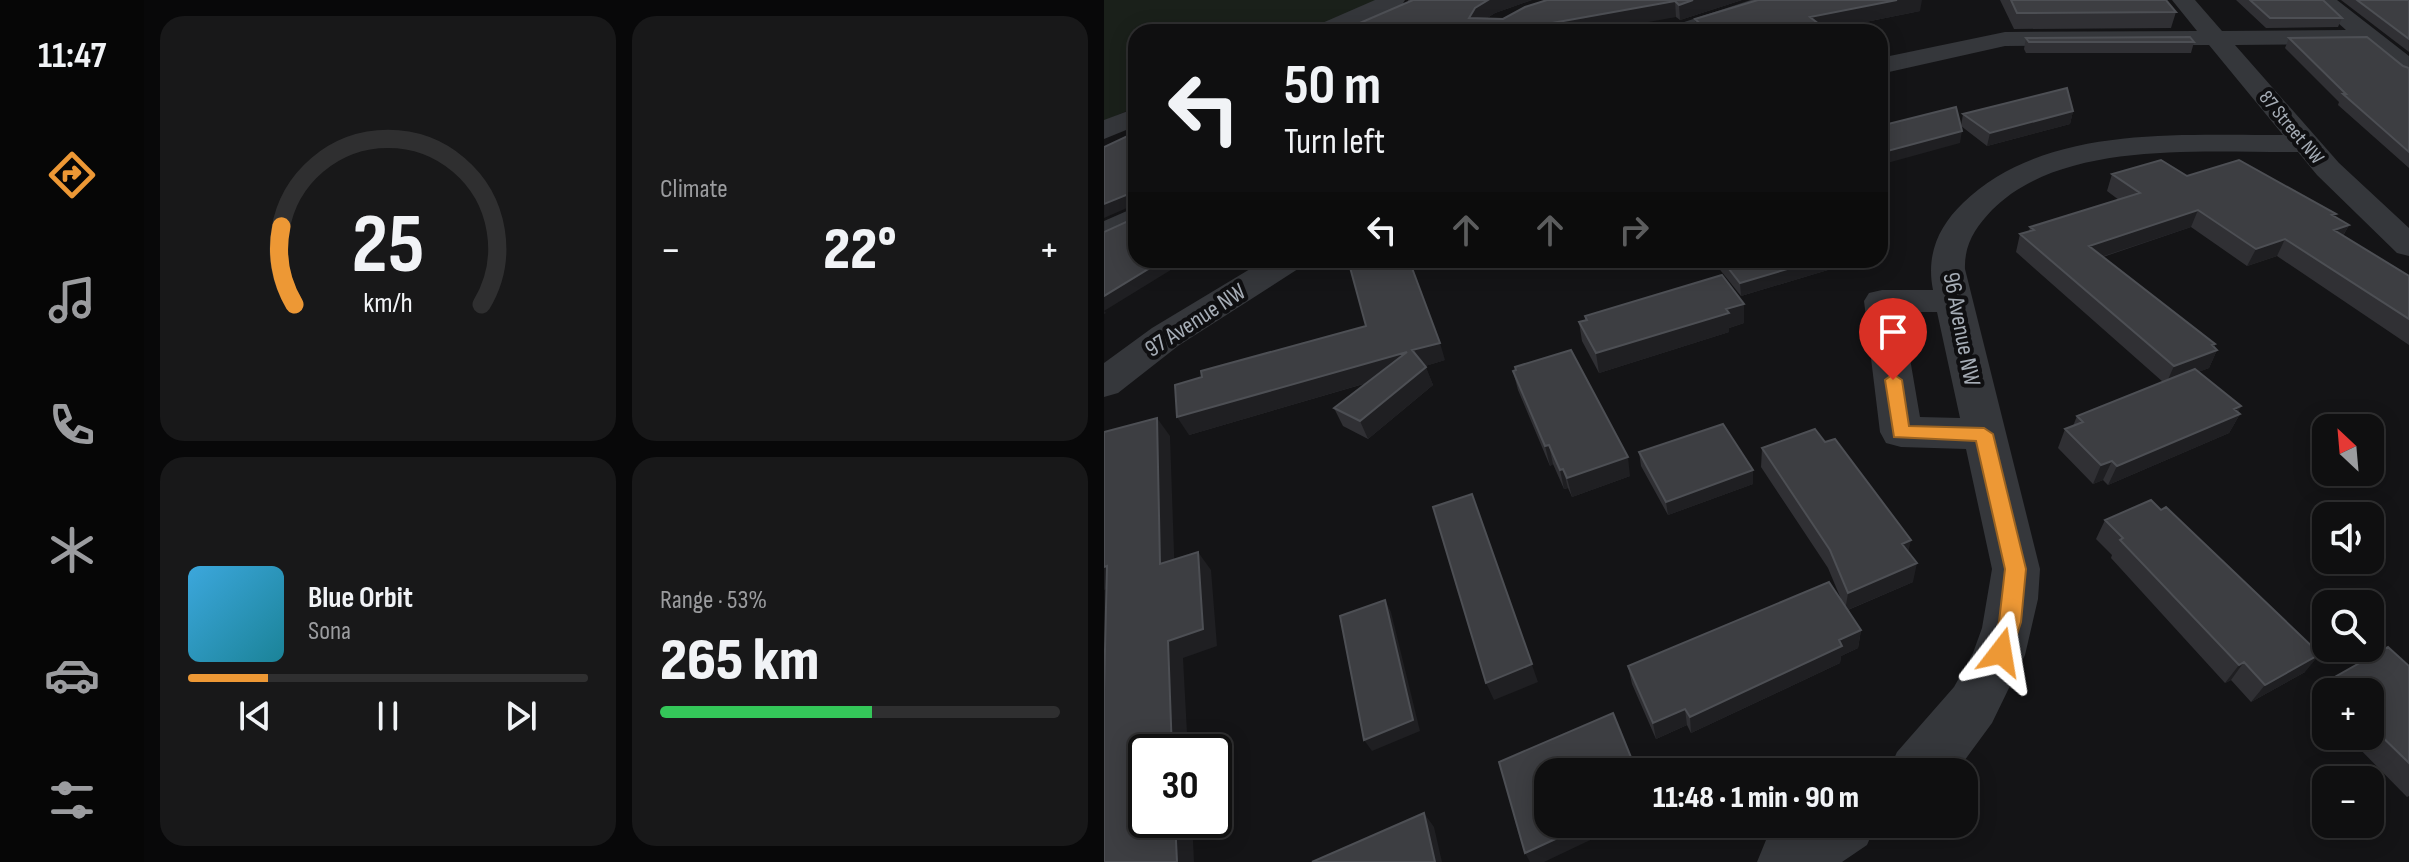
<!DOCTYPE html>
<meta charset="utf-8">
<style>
:root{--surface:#0f0f10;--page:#181819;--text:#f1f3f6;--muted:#9b9c9f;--line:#2f2f30;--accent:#ed9835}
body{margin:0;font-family:"Sofia Sans Condensed",sans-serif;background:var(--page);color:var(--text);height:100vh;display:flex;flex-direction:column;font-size:30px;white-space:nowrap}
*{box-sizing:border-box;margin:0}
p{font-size:26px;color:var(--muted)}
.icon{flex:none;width:44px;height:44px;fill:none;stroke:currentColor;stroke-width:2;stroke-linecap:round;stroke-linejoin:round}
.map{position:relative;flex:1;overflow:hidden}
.drawer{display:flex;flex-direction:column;gap:16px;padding:16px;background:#080809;width:960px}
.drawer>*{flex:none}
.guide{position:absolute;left:24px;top:24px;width:760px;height:244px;border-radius:24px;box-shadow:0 4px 20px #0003,0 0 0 2px var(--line);background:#0f0f10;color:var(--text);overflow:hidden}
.needle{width:52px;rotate:334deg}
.fabs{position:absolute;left:1208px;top:414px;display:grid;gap:16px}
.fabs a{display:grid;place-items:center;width:72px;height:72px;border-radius:16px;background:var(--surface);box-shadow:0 4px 20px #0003,0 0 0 2px var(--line);font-size:40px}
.speed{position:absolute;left:24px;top:734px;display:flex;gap:16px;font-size:40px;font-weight:700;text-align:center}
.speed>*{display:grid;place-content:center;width:104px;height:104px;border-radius:50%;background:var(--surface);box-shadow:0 4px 20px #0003,0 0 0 2px var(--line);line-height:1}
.speed .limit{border:4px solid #111;border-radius:12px;background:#fff;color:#111}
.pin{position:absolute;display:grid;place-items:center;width:68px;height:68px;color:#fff;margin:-82px -34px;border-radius:50% 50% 50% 0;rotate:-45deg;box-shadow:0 0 8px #0007}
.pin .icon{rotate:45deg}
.me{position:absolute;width:88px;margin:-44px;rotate:14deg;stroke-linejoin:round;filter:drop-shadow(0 0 6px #0008)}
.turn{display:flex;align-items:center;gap:28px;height:168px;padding:0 24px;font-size:36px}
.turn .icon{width:104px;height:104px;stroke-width:2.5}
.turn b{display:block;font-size:56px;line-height:68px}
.lanes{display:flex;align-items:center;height:76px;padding:0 24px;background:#0003;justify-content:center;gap:40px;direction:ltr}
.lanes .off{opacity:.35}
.big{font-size:60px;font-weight:800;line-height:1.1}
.drawer .card{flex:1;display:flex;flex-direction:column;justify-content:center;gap:12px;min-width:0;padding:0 28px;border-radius:24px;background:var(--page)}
.drawer .dial{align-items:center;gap:0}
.dial svg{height:208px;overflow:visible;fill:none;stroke:var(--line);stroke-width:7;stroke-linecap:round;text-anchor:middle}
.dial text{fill:var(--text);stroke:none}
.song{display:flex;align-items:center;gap:24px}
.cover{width:96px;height:96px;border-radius:12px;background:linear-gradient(135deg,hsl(200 70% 55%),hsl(190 70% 35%))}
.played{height:8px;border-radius:4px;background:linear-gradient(90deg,var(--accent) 20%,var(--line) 20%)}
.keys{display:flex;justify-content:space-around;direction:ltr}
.heat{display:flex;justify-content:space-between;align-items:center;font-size:44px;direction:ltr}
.charge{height:12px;border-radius:6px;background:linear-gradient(90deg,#34c759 53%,var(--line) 0)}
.drawer .tiles{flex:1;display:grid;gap:16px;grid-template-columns:repeat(2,1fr)}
.trip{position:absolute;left:430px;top:758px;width:444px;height:80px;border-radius:24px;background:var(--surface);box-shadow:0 4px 20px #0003,0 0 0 2px var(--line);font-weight:800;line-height:80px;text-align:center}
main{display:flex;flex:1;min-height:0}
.dock{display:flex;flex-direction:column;width:144px;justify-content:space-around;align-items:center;background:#060606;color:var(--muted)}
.dock .icon{width:56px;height:56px}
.dock .selected{color:var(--accent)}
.dock b{font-size:36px;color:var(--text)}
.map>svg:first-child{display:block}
</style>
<main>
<nav class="dock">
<b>11:47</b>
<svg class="icon selected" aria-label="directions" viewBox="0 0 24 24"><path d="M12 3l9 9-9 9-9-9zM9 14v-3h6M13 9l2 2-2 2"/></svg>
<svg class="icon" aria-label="music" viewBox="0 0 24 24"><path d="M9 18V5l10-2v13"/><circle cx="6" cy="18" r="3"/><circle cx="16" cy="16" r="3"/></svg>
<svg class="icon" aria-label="phone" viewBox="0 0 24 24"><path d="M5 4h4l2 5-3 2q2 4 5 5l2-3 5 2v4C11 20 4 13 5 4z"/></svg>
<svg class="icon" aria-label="climate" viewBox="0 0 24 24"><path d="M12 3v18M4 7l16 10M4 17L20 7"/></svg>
<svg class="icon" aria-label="car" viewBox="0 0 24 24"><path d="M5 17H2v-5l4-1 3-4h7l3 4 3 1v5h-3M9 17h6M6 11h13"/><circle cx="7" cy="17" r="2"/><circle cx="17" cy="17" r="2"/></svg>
<svg class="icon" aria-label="filters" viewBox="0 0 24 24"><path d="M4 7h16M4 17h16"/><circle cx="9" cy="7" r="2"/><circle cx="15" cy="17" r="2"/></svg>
</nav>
<section class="drawer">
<div class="tiles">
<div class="card dial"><svg viewBox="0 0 100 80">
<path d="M14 69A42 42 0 1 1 86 69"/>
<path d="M14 69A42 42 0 0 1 9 39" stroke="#ed9835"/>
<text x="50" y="56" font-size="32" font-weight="700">25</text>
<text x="50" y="72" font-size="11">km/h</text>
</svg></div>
<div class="card"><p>Climate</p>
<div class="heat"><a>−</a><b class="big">22°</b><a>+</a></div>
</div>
<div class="card">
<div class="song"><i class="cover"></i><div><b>Blue Orbit</b><p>Sona</p></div></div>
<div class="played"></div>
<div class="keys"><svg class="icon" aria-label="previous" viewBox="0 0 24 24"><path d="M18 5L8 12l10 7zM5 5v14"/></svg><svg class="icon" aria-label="pause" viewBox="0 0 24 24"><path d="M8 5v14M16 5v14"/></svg><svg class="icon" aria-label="next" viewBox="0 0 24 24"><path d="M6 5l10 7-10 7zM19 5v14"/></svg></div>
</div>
<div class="card"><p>Range · 53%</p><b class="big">265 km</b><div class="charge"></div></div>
</div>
</section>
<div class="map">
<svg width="1305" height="862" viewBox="0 0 1305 862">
<rect width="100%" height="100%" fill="#141416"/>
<!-- green -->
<path fill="#1a201a" d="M0,0H274L201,32H32V107L0,121Z"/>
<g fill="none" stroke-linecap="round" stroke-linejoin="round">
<!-- minor -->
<path fill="#35373b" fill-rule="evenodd" d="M271,0H301L298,5L237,32H205L209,27Z
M647,0H681L678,5L597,32H561L565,27Z
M1068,0H1091L1118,31L1242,30L1208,0H1233L1305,56V77L1296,74L1259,44L1131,45L1235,163L1305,228V256L1293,253L1213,175L1194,152C1101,153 958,139 888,210C872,227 860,244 861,269L936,569L934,599L921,655L888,723L852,772H784L793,752L850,687L869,653L878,628L888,569L862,449L797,447L782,443L776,432L760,301L765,293L778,290H829C822,255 834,227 859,203C941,124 1075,136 1179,135L1105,45L901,46L776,74V58L901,32L1093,31ZM798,312H833L856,418L816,417Z
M32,108V126L0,139V120Z
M32,207V230L0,244V221Z
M161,260H202L197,267L74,346L14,393L0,397V363L48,328Z
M688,824H772L763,845L738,862H653L662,840Z"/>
</g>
<!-- wall -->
<path fill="#303034" d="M304,0H428L391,13L383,18L399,19L443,0H638L576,20L572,17L235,32L304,2Z
M896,0H1062L1072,12L1067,28L910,29Z
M1132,0H1219L1238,18L1234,27L1162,28Z
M1237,0H1305V52Z
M816,11L722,30L725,32H591V19Z
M922,38L1090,42L1087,53H922L920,49Z
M1185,38L1305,68V168L1234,105L1235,102L1181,48Z
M969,111L966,124L883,146L857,126L859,114Z
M1008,174L1083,176L1231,216L1245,225L1239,236L1305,276V345L1173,256L1143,266L1087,227L999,257L1111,344L1110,347L1113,350L1105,368L1094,372L1137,406L1134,412L1136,414L1125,433L1004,485L999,480L989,484L954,448L961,429L969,426L973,416L1059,382L912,252L916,234L925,232L926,227L1015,200L1003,191Z
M613,260H757L637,296L613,266Z
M640,304V323L625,328V332L495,373L478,341L475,322L481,320V316Z
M341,360L321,366L329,385L264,439L239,426L230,408L263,383L85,435L98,377Z
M409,371L526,476L468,497L464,488L460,489L449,464L446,466L414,390Z
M658,448L805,552L809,582L744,610L757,630L754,648L737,656L736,663L587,733L583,725L552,739L528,684L524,666L737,599L724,568L657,467Z
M535,452L649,470V484L564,515L537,466Z
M1001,520L1201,672L1147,702L1127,680L1121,683L1007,558L1008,555L992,539Z
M1305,666V796L1303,797L1243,736H1266V692H1222V715L1206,699L1222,682Z"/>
<!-- shaded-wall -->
<path fill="#1f1f22" d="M384,0H428L391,13L374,24L365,18L371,8Z
M589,0H638L576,20L575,5Z
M793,0H818L816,11L712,32L706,17Z
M571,1L572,17L490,32H427L426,27Z
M969,111L966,124L883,146L886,133Z
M858,131L856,143L776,165V153Z
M27,193L32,204L0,218V204Z
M1094,210L1087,227L979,263L985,246Z
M1245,225L1235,242L1230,230Z
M1181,239L1173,256L1143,266L1152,249Z
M59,260H83L0,311L2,313L0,314V296Z
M714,260H757L637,296L636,283Z
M640,304V323L625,328V332L495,373L492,353Z
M336,343L341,360L315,368L308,350Z
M1111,344L1107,352L1113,350L1105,368L1062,384L1070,366Z
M303,352L310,369L85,435L73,417Z
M322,367L329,385L264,439L256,421Z
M1137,406L1132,416L1136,414L1125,433L1004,485L1013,466Z
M53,418L66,436L71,582L56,564Z
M445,445L449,464L446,466L441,446Z
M524,457L526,476L468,497L463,478Z
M1008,461L999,480L989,484L997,465Z
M459,469L464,488L460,489L456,470Z
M649,470V484L564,515L562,502Z
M375,513L434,682L390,700L382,683Z
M807,540L803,558L798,544Z
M94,552L107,570L113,646L79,658L84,752H68L64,641Z
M813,563L809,582L741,611L744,593Z
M3,566L19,584L0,590V567Z
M281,600L287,612L316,731L268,751L260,740Z
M757,630L754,648L737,656L736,663L587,733L586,717L735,640Z
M1216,654L1201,672L1147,702L1161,685Z
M1140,662L1127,680L1121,683L1135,665Z
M581,709L583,725L552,739L549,723Z
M320,813L330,827L338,862H331Z
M71,820H88L90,862H73Z
M484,824H520L440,862H426L421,853Z"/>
<!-- building -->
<path fill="#3d3e42" stroke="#4d4f54" stroke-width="2" d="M309,0H384L371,8L365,18L399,19L421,7L443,0H589L575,5L571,1L426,27L430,32H235Z
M654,0H793L706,17L725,32H605L591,19Z
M907,0H1062L1072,12L913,13Z
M1146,0H1219L1238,18H1166Z
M1253,0H1305V39Z
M1086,37L1090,42H925L922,38Z
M1263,37L1299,66L1305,68V152L1239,94H1242L1185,38Z
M963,88L969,111L886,133L859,114Z
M852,107L858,131L776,153V126Z
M32,132V260H59L0,296V232L29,219L27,193L0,204V147Z
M1057,160L1083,176L1135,160L1232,214L1228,215L1245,225L1230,230L1305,276V319L1181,239L1152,249L1094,210L985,246L1111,344L1108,345L1113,350L1070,366L916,234L930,230L926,227L1036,193L1008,174Z
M244,260H305L336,343L308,350L322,367L256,421L230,408L303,352L73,417L71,385L98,377L97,371L262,326Z
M618,260H714L636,283Z
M618,275L640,304L622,309L625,313L492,353L475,322L483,320L481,316Z
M467,350L524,457L463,478L459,469L456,470L445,445L441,446L409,371L412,370L411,367Z
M1091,369L1137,406L1130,409L1136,414L1013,466L1008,461L997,465L961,429L979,422L973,416Z
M53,418L56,564L94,552L99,629L64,641L68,752H42V820H71L73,862H0V691L3,566L0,567V432Z
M619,424L649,470L562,502L535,452Z
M711,429L721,442L731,439L807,540L798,544L813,563L744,593L726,550L658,448Z
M368,494L428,664L382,683L329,507Z
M1047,500L1057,510L1062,507L1216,654L1161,685L1140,662L1135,665L1016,540L1019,538L1001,520Z
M725,582L757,630L735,640L738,646L586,717L581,709L549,723L524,666Z
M281,600L309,720L260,740L236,616Z
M1284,647L1305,666V763L1266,725V692H1232L1222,682Z
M509,713L533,772H444V824H484L421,853L395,762Z
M320,813L331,862H208Z"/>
<!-- route -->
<path fill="#ed9835" stroke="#9a6322" stroke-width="2" d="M789,374L798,380L805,426L880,428L889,434L922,569L917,622L905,659L897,662L889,659L886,652L895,622L901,569L872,441L790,437L781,380Z"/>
<g text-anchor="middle" stroke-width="8" stroke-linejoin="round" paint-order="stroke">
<!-- far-street labels -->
<g font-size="20" fill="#a6adb6" stroke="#0f0f11">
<text transform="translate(1188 127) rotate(50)" y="7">87 Street NW</text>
</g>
<!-- street labels -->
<g font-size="24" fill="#a6adb6" stroke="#0f0f11">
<text transform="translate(91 320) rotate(-33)" y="8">97 Avenue NW</text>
<text transform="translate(858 329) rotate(79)" y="8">96 Avenue NW</text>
</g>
</g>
</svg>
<div class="fabs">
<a><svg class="needle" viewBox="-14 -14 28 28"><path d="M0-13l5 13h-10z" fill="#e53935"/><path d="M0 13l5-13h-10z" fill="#9b9c9f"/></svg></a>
<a><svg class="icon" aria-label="sound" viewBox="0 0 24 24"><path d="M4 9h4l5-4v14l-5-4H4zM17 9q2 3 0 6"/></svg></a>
<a><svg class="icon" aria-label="search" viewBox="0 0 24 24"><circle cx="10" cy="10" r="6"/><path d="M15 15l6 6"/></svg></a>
<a>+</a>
<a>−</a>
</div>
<div class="speed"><div class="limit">30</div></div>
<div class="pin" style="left:789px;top:380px;background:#d93025"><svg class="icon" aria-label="arrive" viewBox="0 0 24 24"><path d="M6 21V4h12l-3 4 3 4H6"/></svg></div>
<svg class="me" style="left:897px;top:652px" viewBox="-20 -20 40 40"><path d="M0-17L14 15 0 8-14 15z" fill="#ed9835" stroke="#fff" stroke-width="4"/></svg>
<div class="trip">11:48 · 1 min · 90 m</div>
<div class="guide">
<div class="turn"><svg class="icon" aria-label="left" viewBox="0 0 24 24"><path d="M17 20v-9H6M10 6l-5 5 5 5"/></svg><div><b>50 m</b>Turn left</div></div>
<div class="lanes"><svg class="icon" aria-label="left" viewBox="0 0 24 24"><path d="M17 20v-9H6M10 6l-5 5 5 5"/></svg><svg class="icon off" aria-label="ahead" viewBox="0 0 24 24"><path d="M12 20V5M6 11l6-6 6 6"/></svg><svg class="icon off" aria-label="ahead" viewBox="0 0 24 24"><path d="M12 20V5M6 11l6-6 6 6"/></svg><svg class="icon off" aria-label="right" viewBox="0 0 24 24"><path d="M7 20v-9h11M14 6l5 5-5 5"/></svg></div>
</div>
</div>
</main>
